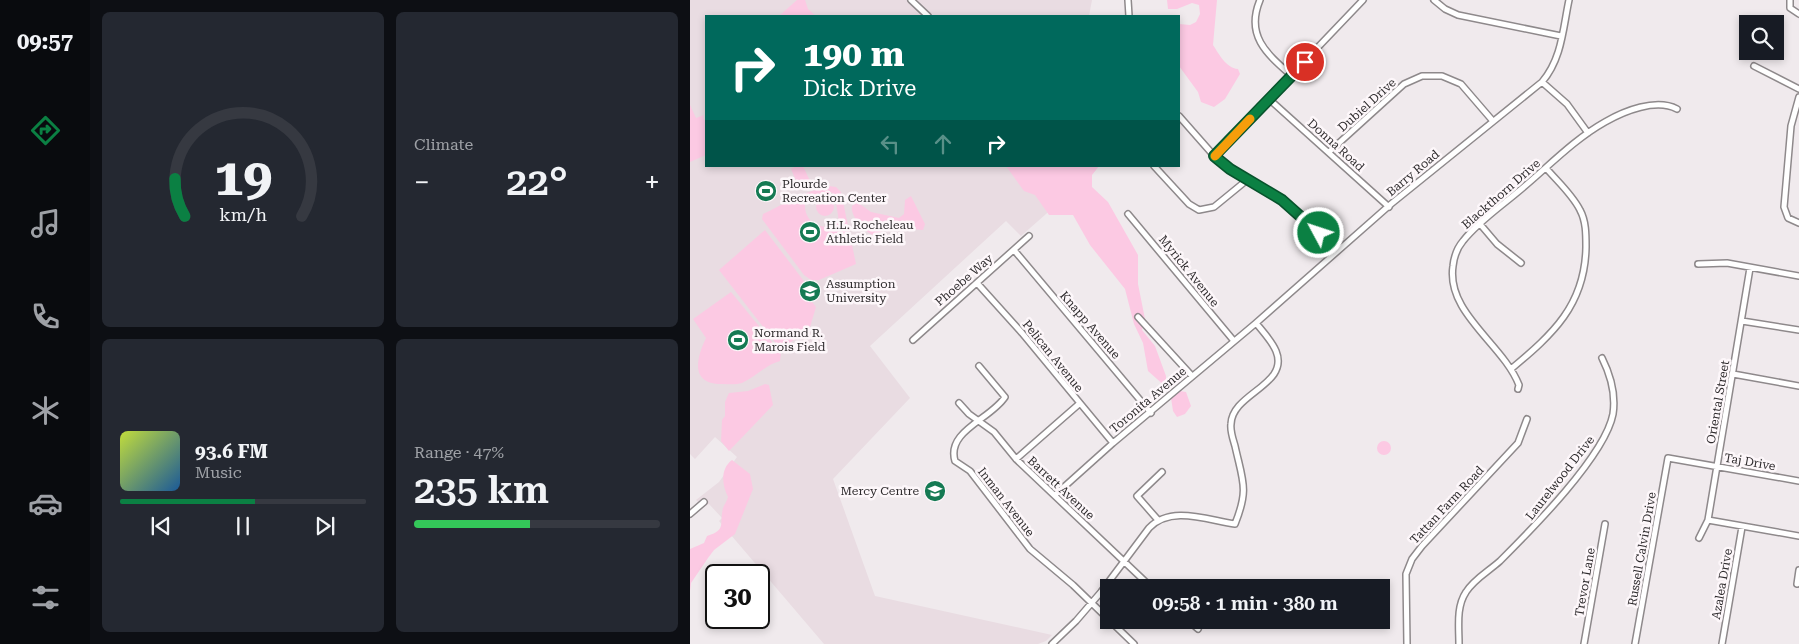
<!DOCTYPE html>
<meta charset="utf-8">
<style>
:root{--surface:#171b24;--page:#242831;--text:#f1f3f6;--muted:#9ea1a6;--line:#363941;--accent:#0b8043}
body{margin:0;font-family:"Roboto Serif",serif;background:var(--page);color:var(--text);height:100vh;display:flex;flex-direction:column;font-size:19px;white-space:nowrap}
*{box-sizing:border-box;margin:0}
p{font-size:16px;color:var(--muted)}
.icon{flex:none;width:28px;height:28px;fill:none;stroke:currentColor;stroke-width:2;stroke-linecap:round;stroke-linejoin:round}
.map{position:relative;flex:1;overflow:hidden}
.side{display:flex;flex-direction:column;gap:12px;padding:12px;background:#0d0f14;width:600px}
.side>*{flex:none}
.top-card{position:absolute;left:15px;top:15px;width:475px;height:152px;border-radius:0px;box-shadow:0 2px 8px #0003;background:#00695c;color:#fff;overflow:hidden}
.buttons{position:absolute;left:1049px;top:15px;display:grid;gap:10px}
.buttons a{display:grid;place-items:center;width:45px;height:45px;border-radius:0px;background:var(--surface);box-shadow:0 2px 8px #0003;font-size:25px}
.speed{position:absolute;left:15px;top:564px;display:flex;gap:10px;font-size:25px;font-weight:700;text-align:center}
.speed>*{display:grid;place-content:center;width:65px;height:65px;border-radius:50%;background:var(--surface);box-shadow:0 2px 8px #0003;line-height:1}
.speed .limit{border:2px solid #111;border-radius:8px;background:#fff;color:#111}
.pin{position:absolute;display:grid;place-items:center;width:42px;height:42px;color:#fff;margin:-21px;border:2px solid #fff;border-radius:50%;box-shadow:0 1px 5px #0007}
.me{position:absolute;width:55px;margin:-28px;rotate:310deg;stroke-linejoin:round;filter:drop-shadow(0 0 4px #0008)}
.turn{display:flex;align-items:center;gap:18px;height:105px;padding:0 15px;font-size:22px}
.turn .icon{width:65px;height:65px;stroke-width:2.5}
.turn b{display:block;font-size:35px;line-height:42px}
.lanes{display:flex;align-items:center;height:48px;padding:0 15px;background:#0003;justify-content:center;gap:25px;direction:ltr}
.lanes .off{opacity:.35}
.big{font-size:38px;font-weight:600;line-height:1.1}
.side .widget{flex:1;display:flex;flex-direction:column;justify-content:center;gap:8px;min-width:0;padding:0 18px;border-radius:8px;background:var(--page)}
.side .dial{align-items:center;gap:0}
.dial svg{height:130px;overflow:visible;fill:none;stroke:var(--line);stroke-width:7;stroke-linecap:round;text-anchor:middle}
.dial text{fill:var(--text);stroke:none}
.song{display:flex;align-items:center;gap:15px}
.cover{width:60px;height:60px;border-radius:8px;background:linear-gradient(135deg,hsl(70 70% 55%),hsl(210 70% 35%))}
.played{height:5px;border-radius:2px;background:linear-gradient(90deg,var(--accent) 55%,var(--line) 55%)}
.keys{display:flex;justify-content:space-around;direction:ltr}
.heat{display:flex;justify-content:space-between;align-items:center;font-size:28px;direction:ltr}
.charge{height:8px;border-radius:4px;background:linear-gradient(90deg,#34c759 47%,var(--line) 0)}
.side .tiles{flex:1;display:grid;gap:12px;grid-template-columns:repeat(2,1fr)}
.trip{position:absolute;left:410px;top:579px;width:290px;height:50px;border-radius:0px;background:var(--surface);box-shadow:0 2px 8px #0003;font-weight:600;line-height:50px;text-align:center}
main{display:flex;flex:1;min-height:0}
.dock{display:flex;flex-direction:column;width:90px;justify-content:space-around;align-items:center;background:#090b0e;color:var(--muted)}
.dock .icon{width:35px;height:35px}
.dock .active{color:var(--accent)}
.dock b{font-size:22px;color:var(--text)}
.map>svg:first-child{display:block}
</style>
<main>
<nav class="dock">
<b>09:57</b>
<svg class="icon active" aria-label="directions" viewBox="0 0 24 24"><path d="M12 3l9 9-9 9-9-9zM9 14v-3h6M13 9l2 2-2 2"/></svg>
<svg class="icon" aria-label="music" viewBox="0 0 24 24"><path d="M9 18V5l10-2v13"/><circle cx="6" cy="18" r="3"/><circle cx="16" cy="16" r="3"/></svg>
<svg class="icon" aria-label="phone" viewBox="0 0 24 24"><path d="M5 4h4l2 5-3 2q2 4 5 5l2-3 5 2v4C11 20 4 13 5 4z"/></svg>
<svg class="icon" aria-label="climate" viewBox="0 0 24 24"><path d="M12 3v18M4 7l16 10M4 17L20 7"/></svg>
<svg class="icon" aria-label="car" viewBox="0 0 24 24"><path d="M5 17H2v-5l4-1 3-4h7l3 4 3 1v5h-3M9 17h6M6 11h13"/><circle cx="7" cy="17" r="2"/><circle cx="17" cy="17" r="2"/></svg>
<svg class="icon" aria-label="filters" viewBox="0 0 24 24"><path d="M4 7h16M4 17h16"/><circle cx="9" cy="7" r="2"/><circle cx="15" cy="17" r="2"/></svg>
</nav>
<section class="side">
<div class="tiles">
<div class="widget dial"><svg viewBox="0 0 100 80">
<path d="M14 69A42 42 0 1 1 86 69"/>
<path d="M14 69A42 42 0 0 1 8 46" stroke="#0b8043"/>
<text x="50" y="56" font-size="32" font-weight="700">19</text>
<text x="50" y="72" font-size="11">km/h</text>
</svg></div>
<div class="widget"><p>Climate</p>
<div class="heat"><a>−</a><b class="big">22°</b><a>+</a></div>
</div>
<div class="widget">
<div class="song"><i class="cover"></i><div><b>93.6 FM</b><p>Music</p></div></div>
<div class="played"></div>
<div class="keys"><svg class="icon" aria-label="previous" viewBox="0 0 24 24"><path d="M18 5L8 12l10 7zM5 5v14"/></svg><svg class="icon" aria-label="pause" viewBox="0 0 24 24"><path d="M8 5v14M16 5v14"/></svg><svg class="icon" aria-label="next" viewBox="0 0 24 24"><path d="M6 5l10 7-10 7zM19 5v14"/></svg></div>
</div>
<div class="widget"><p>Range · 47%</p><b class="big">235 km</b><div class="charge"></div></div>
</div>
</section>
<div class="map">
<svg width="1109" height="644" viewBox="0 0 1109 644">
<rect width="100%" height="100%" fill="#f0eaed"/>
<!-- built -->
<path fill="#e9dce2" d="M0,0H402L399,16H16V166H403L406,170L331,236L316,221L180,346L220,398L143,479L185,596L362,635L356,641L348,644H134L29,521L32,518L19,504L13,507L6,500L29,482L47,457L25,437L5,459L0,454Z"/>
<!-- green -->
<path fill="#fcc9e3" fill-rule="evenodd" d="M107,0H115L118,9L126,16H89Z
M477,0H527L523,45C529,54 536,68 548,69L550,74L535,99L524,107L511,102L508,92L489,66V24L500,25L506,22L510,14L509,5L502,3L487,9H478Z
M0,105L6,118L14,115L13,118L16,122V155L0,162Z
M106,166H113L120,181L109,187L101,169Z
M316,166H409L402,175V187L418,202L448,255V284L455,319L452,330L465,346L476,376V387L458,371L453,343L444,324L435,289L400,245L383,215H359L345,195L334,191Z
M139,186L146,187L151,192L166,264L129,280H121L114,275L72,219L73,214C96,203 114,192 139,186ZM141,192L145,196L149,222C133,233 114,223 115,204L119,199L138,195Z
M221,196L235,224L233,230L201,227L183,235C174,231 160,216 162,206L167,202L181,212L209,218L214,214L215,200Z
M126 207a9 9 0 1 1 18 0a9 9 0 1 1-18 0Z
M75,230L120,289L116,294L126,307L120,327L91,350L29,270Z
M41,292L91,353L90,361C75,365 66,377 52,383C46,385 39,384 32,384C0,384 6,359 16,338L3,319Z
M75,384L79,385L83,405L39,451L31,441L32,420L35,416V402L39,393L58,391Z
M490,391L496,392L501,406L495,414L487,417L483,411L481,398Z
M687 448a7 7 0 1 1 14 0a7 7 0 1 1-14 0Z
M42,460L60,474L63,489L45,534L24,550L18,558L1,583L0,591V549L14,543L17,536C37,530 29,524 33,508C34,505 37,501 38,497C32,485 30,469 42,460Z"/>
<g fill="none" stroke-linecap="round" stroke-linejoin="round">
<!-- street casing -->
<g stroke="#8e898b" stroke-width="8">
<path id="street" d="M221,0L238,16
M438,0L439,16
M570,0C555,36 577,54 602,76
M744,0L755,9L768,15L871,36
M1100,0V8L1109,14
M1064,66L1109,89
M852,82L877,104L898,133
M1109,97L1101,126L1094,207L1098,218L1109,223
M579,99L699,207
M489,116L526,158L559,181L592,200L650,249
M639,152L714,84L732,76H752L771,84L802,120
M524,156L673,0
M464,166L499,204L509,210L524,207L557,180
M438,214L544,341
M790,224L807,244L831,263
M324,250L461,413
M1008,264L1037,263L1109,276
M287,283L332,333L423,443
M448,317L502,376
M1052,321L1109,330
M223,340L339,236
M289,366L315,397C301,419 256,431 265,461L280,471L340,549L383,585L444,644
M821,369C863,334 895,305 896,247C896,234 896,221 890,210C882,194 867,181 856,168
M1043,374L1109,386
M828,389L829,385C813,344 756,313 763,266C764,257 767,248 773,241C788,222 810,207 829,191C857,168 883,140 915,122C934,111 966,98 987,109
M269,403L279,414L304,432L326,459L462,588
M326,459L389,404
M365,495L423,443L566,323
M0,514L14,502
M468,520L447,496L472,472
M1018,520L1109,536
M1009,538L1018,520L1060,268
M1107,584L1109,570
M498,620L508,629
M362,644L386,621L411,592L459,528C481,505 517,520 545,524C559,489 553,482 545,446C543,439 540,431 541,424C542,393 600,385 586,351C582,341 573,332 566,323L701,204L852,82C872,59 873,28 879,0
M717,644L716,574L722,559L732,546L828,443L837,419
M769,644C769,627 766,607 776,592C784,579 799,571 810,561C841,530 915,456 923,414C926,394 921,376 912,358
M894,644L915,524
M945,644L978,458L1109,481
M1032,644L1052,527"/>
</g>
<!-- street -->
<use href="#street" stroke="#fff" stroke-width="5"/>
</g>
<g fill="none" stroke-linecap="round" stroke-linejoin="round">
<!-- route casing -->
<g stroke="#07532c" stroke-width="12">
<path id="route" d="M615,62L524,156L540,169L592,200L629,233"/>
</g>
<!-- route -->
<use href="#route" stroke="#0b8043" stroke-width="9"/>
<!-- slow -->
<path stroke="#f59e0b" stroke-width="9" d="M525,156L560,119"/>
</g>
<!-- icons -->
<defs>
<g id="stadium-disc" transform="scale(1.125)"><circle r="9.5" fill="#157a53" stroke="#fdf7fa"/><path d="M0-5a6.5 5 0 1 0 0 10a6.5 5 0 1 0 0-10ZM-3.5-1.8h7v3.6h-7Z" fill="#fff"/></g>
<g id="university-disc" transform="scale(1.125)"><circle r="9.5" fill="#157a53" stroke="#fdf7fa"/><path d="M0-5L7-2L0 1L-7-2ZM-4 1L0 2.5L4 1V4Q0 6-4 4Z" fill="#fff"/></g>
<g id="school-disc" transform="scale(1.125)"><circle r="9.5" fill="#157a53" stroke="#fdf7fa"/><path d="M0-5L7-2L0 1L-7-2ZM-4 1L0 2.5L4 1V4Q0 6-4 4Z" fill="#fff"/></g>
</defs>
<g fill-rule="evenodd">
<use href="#stadium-disc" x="76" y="191"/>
<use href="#stadium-disc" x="120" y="232"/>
<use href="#university-disc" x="120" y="291"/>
<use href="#stadium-disc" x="48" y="340"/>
<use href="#school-disc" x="245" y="491"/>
</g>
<g text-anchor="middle" stroke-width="5" stroke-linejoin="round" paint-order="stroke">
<!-- street labels -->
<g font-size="12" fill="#2e2b2d" stroke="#fdf7fa">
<text transform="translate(677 105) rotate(-42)" y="4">Dubiel Drive</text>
<text transform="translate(646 145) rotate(42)" y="4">Donna Road</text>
<text transform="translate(723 173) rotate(-40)" y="4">Barry Road</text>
<text transform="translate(811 194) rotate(-41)" y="4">Blackthorn Drive</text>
<text transform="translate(499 271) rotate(51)" y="4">Myrick Avenue</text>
<text transform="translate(274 280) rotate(-41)" y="4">Phoebe Way</text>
<text transform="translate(400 325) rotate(49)" y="4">Knapp Avenue</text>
<text transform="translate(363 356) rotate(51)" y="4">Pelican Avenue</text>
<text transform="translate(458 400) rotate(-40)" y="4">Toronita Avenue</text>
<text transform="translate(1028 402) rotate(-80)" y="4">Oriental Street</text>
<text transform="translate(1060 462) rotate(10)" y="4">Taj Drive</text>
<text transform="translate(870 478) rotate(-52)" y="4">Laurelwood Drive</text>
<text transform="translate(371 488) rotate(43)" y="4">Barrett Avenue</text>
<text transform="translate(316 502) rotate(52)" y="4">Inman Avenue</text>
<text transform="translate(757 505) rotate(-47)" y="4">Tattan Farm Road</text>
<text transform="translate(952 549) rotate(-80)" y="4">Russell Calvin Drive</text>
<text transform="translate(895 582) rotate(-80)" y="4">Trevor Lane</text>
<text transform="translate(1032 584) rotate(-80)" y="4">Azalea Drive</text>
</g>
<!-- poi labels -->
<g font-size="12" fill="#2e2b2d" stroke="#fdf7fa" text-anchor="start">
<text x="92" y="188">Plourde<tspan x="92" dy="14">Recreation Center</tspan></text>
<text x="136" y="229">H.L. Rocheleau<tspan x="136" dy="14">Athletic Field</tspan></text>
<text x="136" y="288">Assumption<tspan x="136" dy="14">University</tspan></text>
<text x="64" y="337">Normand R.<tspan x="64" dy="14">Marois Field</tspan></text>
<text x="229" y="495" text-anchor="end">Mercy Centre</text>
</g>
</g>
</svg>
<div class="buttons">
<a><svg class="icon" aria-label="search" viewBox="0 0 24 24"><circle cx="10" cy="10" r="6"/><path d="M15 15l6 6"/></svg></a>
</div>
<div class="speed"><div class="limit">30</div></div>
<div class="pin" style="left:615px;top:62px;background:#d93025"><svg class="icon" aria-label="arrive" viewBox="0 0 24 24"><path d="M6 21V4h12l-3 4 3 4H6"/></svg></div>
<svg class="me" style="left:629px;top:233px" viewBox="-20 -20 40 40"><circle r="17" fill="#0b8043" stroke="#fff" stroke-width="3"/><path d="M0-11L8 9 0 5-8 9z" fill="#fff"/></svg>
<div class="trip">09:58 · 1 min · 380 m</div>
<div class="top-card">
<div class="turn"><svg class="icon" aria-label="right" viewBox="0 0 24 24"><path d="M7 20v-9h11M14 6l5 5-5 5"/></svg><div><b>190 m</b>Dick Drive</div></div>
<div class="lanes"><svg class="icon off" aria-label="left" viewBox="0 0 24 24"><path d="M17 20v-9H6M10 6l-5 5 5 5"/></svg><svg class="icon off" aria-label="ahead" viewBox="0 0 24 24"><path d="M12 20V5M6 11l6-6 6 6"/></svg><svg class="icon" aria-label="right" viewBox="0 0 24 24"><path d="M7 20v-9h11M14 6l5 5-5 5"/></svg></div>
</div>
</div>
</main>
